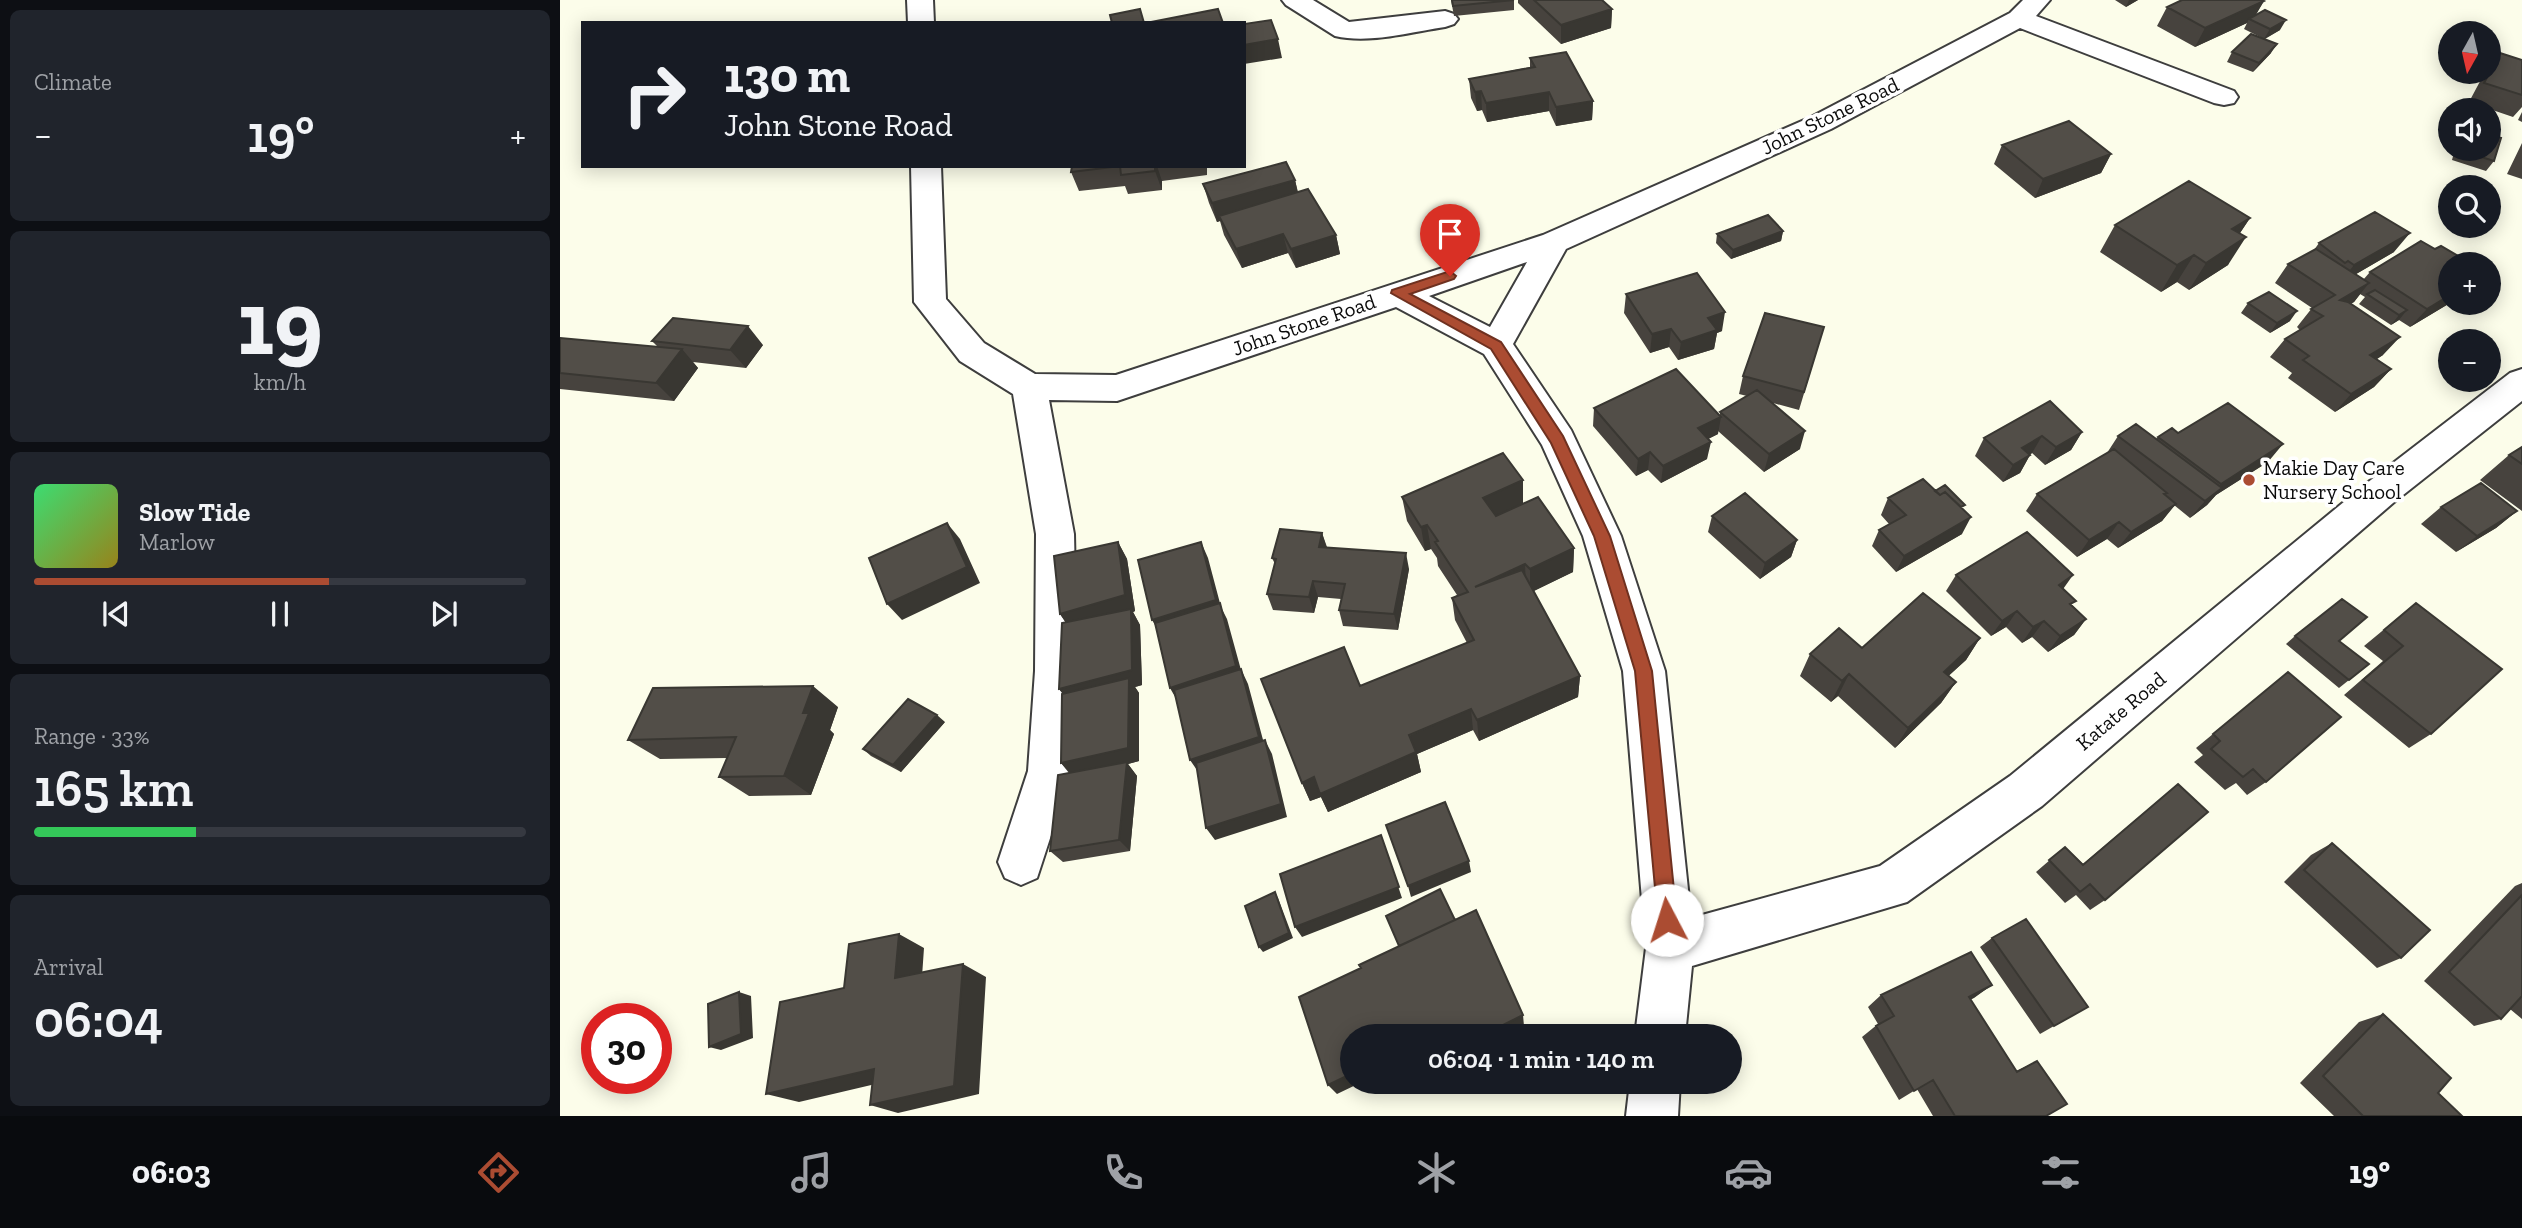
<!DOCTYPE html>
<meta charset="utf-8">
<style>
:root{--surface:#171b24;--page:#20242c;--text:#f1f3f6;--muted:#9ea1a6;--line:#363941;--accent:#ab4c32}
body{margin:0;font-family:"Zilla Slab",serif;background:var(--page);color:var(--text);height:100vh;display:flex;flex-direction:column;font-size:26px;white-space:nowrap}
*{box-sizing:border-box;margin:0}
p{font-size:23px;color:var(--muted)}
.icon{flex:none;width:38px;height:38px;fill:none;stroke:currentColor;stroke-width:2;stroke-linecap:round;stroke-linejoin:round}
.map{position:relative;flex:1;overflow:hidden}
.panel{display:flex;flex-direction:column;gap:10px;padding:10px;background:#0d0f14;width:560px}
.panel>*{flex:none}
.banner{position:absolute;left:21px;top:21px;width:665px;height:147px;border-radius:0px;box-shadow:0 4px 18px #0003;background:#171b24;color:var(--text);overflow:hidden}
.needle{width:46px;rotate:188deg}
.controls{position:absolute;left:1878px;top:21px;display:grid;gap:14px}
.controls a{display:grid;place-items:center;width:63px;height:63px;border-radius:50%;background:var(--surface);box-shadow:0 4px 18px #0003;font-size:35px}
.speed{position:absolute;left:21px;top:1003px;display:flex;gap:14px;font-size:35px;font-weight:700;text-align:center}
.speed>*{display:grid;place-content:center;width:91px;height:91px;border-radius:50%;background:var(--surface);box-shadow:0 4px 18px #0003;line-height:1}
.speed .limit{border:10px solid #d22;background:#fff;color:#111}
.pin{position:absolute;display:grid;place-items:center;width:60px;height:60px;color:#fff;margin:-72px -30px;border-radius:50% 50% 50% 0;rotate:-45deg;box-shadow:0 0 7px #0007}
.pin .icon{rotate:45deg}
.me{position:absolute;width:77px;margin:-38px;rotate:355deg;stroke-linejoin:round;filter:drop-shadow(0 0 5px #0008)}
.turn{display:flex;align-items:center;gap:24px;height:147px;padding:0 28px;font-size:32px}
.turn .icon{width:91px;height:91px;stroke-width:2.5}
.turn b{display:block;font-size:49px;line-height:60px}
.big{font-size:52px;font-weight:600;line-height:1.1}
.panel .tile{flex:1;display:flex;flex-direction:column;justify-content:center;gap:10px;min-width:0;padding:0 24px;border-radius:10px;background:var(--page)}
.panel .dial{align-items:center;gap:0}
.dial b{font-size:91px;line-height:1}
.song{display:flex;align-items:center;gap:21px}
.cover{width:84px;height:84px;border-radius:10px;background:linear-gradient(135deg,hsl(140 70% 55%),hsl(50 70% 35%))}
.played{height:7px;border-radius:4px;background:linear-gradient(90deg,var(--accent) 60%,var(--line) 60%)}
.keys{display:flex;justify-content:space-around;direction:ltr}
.heat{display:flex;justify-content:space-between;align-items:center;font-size:38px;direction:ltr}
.charge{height:10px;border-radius:5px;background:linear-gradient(90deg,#34c759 33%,var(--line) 0)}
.trip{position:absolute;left:780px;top:1024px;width:402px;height:70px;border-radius:35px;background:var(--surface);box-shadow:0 4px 18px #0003;font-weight:600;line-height:70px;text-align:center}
.tab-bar{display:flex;height:112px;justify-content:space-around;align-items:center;background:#090b0e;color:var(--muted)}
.tab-bar .icon{width:49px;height:49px}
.tab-bar .on{color:var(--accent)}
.tab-bar b{font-size:32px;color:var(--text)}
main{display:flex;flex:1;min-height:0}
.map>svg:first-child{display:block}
</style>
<main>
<section class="panel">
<div class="tile"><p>Climate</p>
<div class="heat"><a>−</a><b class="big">19°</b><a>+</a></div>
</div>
<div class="tile dial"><b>19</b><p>km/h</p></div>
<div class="tile">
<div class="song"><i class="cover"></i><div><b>Slow Tide</b><p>Marlow</p></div></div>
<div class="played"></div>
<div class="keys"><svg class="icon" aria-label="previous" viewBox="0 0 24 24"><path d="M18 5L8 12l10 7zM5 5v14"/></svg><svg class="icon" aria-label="pause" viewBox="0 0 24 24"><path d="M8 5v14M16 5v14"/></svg><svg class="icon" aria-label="next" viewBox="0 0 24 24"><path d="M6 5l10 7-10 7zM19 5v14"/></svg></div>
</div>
<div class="tile"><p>Range · 33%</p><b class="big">165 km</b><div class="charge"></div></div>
<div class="tile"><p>Arrival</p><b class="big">06:04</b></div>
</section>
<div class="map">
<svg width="1962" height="1116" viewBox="0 0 1962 1116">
<rect width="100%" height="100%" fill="#fcfdea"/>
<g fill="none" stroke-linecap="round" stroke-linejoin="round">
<!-- minor casing -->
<g stroke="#3e3e3e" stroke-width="4">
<path id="minor" d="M347,0H373L374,23H348Z
M722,0H753L789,22L885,11L894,14L898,19L894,24L885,27C851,32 809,44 775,36L726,5Z
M1463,0H1490L1476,16L1674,91L1678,97L1674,103L1664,105L1654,103L1460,28L1271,129L1006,249L953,344L1011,430L1061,536L1105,671L1131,918L1320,866L1450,776L1807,483L1950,373L1962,369V401L1833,503L1482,806L1347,902L1132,966L1125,1036H1075L1086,948L1063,671L1023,536L982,445L924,354L836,307L557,401L489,400L514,534L517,671L512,771L477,878L461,885L445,878L438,862L468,771L475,671L476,534L453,394L400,361L354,302L351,166H381L386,299L424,343L475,374L556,375L983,235L1251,117L1450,13ZM967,262L930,327L869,296Z
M1070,1082H1120L1118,1116H1066Z"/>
</g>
<!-- minor -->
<use href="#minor" fill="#fff" fill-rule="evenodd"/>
</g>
<!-- wall -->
<path fill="#47433e" d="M891,0H954V10L894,16Z
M958,0H1042L1052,9L1051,28L1001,44L958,3Z
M1555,0H1578L1566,7Z
M1704,1L1695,15L1720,30L1705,39L1711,53L1693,72L1667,62L1672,52L1704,39L1684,29L1687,23L1635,47L1597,26L1607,7Z
M1940,53L1962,60V107L1953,117L1909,102L1925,72H1928V67Z
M970,58L1033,101L1032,120L996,126L989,111L927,122L922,110L917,111L911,98L909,79L970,67Z
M1962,112V122L1958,120Z
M1962,143V179L1947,174Z
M1442,145L1551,154L1541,173L1475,198L1434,164Z
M1895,149H1928L1934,161L1926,171L1892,160Z
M512,166H647V175L602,181V190L568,194L565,186L519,191L511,172Z
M735,180L738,192L776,235L780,254L736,268L728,253L682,268L664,235L660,221L657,222L649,203L643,184Z
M1690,218L1680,233L1668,265L1629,290L1617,282L1601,292L1540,252L1555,225Z
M1223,231L1221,241L1171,259L1156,243L1157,234Z
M1759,243L1834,252L1796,274L1803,280L1810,272L1890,264V303L1850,327L1839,320L1831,325L1799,304L1805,297L1800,294L1794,302L1790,304L1823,355L1817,359L1831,369L1814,387L1775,412L1728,378L1732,373L1710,357L1725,339L1740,330L1737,327L1752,308L1715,283L1728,264L1754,250Z
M1066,294L1162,331L1157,333L1154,349L1118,360L1109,347L1090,353L1064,313Z
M1688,303L1730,321L1710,333L1681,313Z
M1264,327L1239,410L1213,403L1240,449L1204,472L1158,431V434L1148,439L1147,459L1101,483L1088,470L1076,476L1033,426L1034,408L1160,415V412L1187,396L1179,394L1183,376Z
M0,338L98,347L92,341L203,345L186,368L133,362L138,368L114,401L0,389Z
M1522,432L1511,450L1485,465L1472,453L1470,455L1460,473L1443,482L1415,456L1424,438Z
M1618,433L1708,462L1656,495L1647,505L1630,518L1614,505L1602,521L1558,548L1547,539L1517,557L1466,511L1477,494L1547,453L1558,436L1596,439L1598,437Z
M1962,447V511L1920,480L1949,455Z
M963,480V504L1014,548L1013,572L973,591L1020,676L1018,697L919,741L913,730L857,754L861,772L768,812L761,797L750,801L742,783L800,686L907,643L895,620L892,598L897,595L878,566L877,558L871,549L865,551L847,521L842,497Z
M1328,498L1403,509L1402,534L1336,572L1312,546L1319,530L1329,524L1321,515Z
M1881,507L1957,511L1936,528L1896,552L1861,524Z
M1152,516L1237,540L1231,557L1200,579L1148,532Z
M762,533L767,547L849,569L838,630L783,626L779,610L781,599L758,597L754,613L713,610L707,594L715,564L712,558Z
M558,542L567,559L575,611L573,612L580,625L582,685L575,687L579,693V761L568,764L577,776L570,851L503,862L490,851L509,773L501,763L503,694L499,689L506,623L500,614Z
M1396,575L1503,589L1512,605L1526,619L1514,635L1488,652L1472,637L1462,643L1446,627L1431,636L1386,591Z
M1856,603L1871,734L1849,748L1784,695L1823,661L1804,646Z
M1735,636L1779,641L1789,680L1779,688L1726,644Z
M1420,638L1406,660L1388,676L1396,682L1381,703L1335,748L1278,696L1271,702L1240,676L1250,654L1302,648Z
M1728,672L1706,782L1687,795L1676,783L1665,790L1634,762L1643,755L1636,748Z
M278,707L270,730L274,734L251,795L189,796L159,777L167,758L100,759L68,740Z
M385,722L341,772L311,756L303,749Z
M1618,784L1545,900L1530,910L1516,895L1505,903L1476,872L1505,847L1523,864Z
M1772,843L1841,958L1817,968L1724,882L1751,855Z
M1962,883V1019L1950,1009L1941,1019L1914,1026L1864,981L1955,886Z
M1432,938L1494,1026L1480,1034L1420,947Z
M1432,985L1410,1000L1456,1071L1477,1061L1486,1116H1373L1357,1089L1339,1100L1302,1037L1318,1024L1308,1007L1321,995Z
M1823,1014L1878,1093L1902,1116H1774L1740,1083L1799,1022Z"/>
<!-- shaded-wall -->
<path fill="#393732" d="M1569,0H1578L1566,7Z
M1704,1L1693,20L1689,19L1687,23L1635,47L1645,28Z
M1052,9L1051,28L1001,44V25Z
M1726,20L1720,30L1704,39L1710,29Z
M718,39L722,58L684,64V45Z
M1717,44L1711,53L1693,72L1699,63Z
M921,91L922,110L917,111L915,92Z
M989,92V111L927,122L926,103Z
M1033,101L1032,120L996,126V107Z
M1551,154L1541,173L1475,198L1483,179Z
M595,166H597L602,181V190L595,171Z
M735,180L739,199L659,216L660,221L657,222L652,203Z
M1690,218L1672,245V229Z
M1223,231L1221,241L1171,259L1173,250Z
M1850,233L1834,252L1779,284L1794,265Z
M723,234L728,253L682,268L676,249Z
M776,235L780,254L736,268L731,249Z
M1686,237L1668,265L1629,290L1646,263Z
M1634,255L1617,282L1601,292L1617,265Z
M1809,283L1794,302L1765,319L1780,300Z
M1890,295V303L1850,327L1867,309Z
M1847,310L1839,320L1831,325L1839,315Z
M1737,311L1730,321L1710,333L1717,323Z
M1165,312L1162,331L1157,333L1154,349L1118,360L1121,342L1148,318Z
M188,326L203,345L186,368L170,350Z
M1111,329L1109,347L1090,353L1092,334Z
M1840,337L1823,355L1794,373L1810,355Z
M122,349L138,368L114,401L96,383Z
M1831,369L1814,387L1775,412L1791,394Z
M1161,417L1158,434L1134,446L1138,428Z
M1245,431L1240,449L1204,472L1209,454Z
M1522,432L1511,450L1485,465L1496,447Z
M1482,436L1472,453L1452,465L1462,448Z
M1151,442L1147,459L1101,483L1103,466Z
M1723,444L1708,462L1656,495L1647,505L1630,518L1645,501L1651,496L1661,484Z
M1090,452L1088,470L1076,476L1078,459Z
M1470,455L1460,473L1443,482L1453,465Z
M963,480V505L925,522L923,498Z
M1616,504L1602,521L1558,548L1571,532Z
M1957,511L1936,528L1896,552L1917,536Z
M1411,517L1402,534L1336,572L1344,556Z
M1559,522L1547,539L1517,557L1529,540Z
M387,523L400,539L420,583L342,620L327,604Z
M867,525L871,549L865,551L861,527Z
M762,533L767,549L759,547Z
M1237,540L1231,557L1200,579L1205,563Z
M558,542L567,559L575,611L573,612L580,625L582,685L575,687L579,693V761L568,764L577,776L570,851L559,840L513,776L501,763L511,704L499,689L511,630L500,614Z
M641,542L648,558L661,607L667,619L684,681L618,702L610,688L601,635L592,620Z
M1014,548L1013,572L970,593V569Z
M846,553L849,569L838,630L834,614Z
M965,564L966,587H915Z
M1513,575L1501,592L1499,585Z
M753,581L758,597L754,613L749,597Z
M1457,611L1446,627L1431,636L1442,621Z
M1526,619L1514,635L1488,652L1500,636Z
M1484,621L1472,637L1462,643L1473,627Z
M1420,638L1406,660L1370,693L1384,672Z
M681,669L688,684L706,751L639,773L630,760Z
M1289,674L1278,696L1271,702L1282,681Z
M1020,676L1018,697L919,741L917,720Z
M1396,682L1381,703L1335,748L1348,728Z
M253,686L278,707L270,730L274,734L251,795L224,776L243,713Z
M911,709L913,730L857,754L861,772L768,812L761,797L750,801L742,783Z
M377,715L385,722L341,772L333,765Z
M705,740L712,754L727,817L655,840L646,828Z
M821,835L842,898L742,937L735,927Z
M909,861L911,872L851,897L848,886Z
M715,892L718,898L733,938L703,952L699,947Z
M339,934L364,948L361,991L335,978Z
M403,964L426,977L419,1094L338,1113L310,1105Z
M1432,985L1414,998L1391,1009L1409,997Z
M179,992L191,996L193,1038L161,1050L149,1047Z
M963,1015L964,1026L944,1036H921Z
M314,1069L341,1078L239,1102L206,1094Z
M793,1073V1082H802L777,1094L768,1085Z"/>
<!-- building -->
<path fill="#524e48" stroke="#393732" stroke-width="2" d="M892,0H954L893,6Z
M974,0H1042L1052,9L1001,25Z
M1622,0H1702L1704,1L1645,28L1607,7Z
M580,9L584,23H552L550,15Z
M658,9L663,23H586Z
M1705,10L1726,20L1710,29L1689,19Z
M711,20L718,39L684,45V24Z
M1691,34L1717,44L1699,63L1672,52Z
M1006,52L1033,101L996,107L989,92L926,103L921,91L915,92L909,79L975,67L970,58Z
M1940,53L1962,60V95L1924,83Z
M1509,121L1551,154L1483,179L1442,145Z
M1928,134L1941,138L1934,161L1899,150L1900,149H1928Z
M726,162L735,180L652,203L643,184Z
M512,166H595V171L561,175L560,166L511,172Z
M1629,181L1690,218L1672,229L1686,237L1646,263L1634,255L1617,265L1555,225Z
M748,189L776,235L731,249L723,234L676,249L659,216Z
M1815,212L1850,233L1794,265L1788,261L1785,263L1759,243Z
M1208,215L1223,231L1173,250L1157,234Z
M1861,241L1875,249L1881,246L1912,264H1890V295L1867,309L1810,272Z
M1756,249L1809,283L1780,300L1788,302L1840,337L1810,355L1831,369L1791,394L1743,360L1749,356L1725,339L1763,316L1751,309L1775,295L1728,264Z
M1137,273L1165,312L1148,318L1157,330L1121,342L1111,329L1092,334L1066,294Z
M1815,290L1847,310L1839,315L1807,294Z
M1709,292L1737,311L1717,323L1688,303Z
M1205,313L1264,327L1244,392L1183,376Z
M113,318L188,326L170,350L92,341Z
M0,338L122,349L96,383L0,373Z
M1116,369L1161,417L1138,428L1151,442L1103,466L1090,452L1078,459L1034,408Z
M1197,390L1245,431L1209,454L1160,412Z
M1490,401L1522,432L1496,447L1482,436L1462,448L1470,455L1453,465L1424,438Z
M1668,403L1723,444L1661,484L1598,437L1612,428L1618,433Z
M1576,424L1662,488L1645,501L1558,436Z
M1962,447V464L1949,455Z
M1554,449L1607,493L1604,494L1616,504L1571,532L1559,522L1529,540L1477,494Z
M943,453L963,480L923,498L936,516L978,497L1014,548L970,569L965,564L915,587L962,570L1020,676L917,720L911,709L849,735L856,752L760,794L754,777L742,783L701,679L784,647L800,686L914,640L892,598L908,592L875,542L878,541L867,525L861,527L842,497Z
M1363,479L1380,495L1385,492L1411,517L1344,556L1319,530L1346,515L1328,498Z
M1921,483L1957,511L1917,536L1881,507Z
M1385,485L1405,505L1401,507L1385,492L1380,495L1375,491Z
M1185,493L1237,540L1205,563L1152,516Z
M387,523L407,567L327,604L309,558Z
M720,529L762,533L759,547L846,553L834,614L779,610L785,584L753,581L749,597L707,594L716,559L712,558Z
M1467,532L1513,575L1499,585L1516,601L1510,604L1526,619L1500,636L1484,621L1473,627L1457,611L1442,621L1396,575Z
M558,542L565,595L500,614L494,556Z
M641,542L656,600L592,620L578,560Z
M1363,593L1420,638L1384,672L1396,682L1348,728L1289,674L1282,681L1250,654L1279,628L1302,648Z
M1782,599L1807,617L1779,641L1809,664L1789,680L1735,636Z
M660,603L676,666L610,688L595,623Z
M1856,603L1942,669L1871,734L1803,680L1843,646L1824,630Z
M571,609L572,670L499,689L502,623Z
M681,669L699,737L630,760L614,690Z
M1728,672L1781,717L1706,782L1693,769L1683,777L1651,749L1660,741L1653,734Z
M569,678L568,748L501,763L502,694Z
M253,686L243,713H249L224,776L159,777L176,737L68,740L93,688Z
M348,699L377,715L333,765L303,749Z
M705,740L721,804L646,828L636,763Z
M567,762L559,840L490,851L498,775Z
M1618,784L1648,812L1545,900L1530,884L1520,892L1489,860L1505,847L1523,865Z
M885,802L909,861L848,886L826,825Z
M821,835L839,887L735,927L720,874Z
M1772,843L1870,930L1841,958L1744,870Z
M880,889L895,920L839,946L826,916Z
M715,892L729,933L699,947L685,906Z
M1962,895V996L1941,1019L1889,972Z
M916,910L963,1015L921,1036H793V1073L768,1085L739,997L801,968L799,965Z
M1466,919L1528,1007L1494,1026L1432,938Z
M339,934L335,978L403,964L394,1086L310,1105L314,1069L206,1094L220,1002L284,988L289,944Z
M1411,952L1432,985L1409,997L1457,1072L1477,1061L1507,1104L1486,1116H1395L1373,1080L1354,1091L1316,1026L1334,1016L1321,995Z
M179,992L181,1034L149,1047L148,1004Z
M1823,1014L1891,1078L1878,1093L1902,1116H1803L1763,1076Z"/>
<!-- route -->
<path fill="#ab4c32" stroke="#6f3120" stroke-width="2" d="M890,271L896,276L894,279L850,294L941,342L1003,436L1050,536L1092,671L1117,920L1114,927L1107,930L1101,927L1098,920L1075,671L1034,536L991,443L931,349L831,293L832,290Z"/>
<!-- markers -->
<circle fill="#ab4c32" stroke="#fff" stroke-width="2.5" cx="1689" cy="480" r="7"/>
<g text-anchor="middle" stroke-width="7" stroke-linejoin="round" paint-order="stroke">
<!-- street labels -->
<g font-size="21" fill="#0b0b0b" stroke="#fff">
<text transform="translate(1270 116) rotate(-26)" y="7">John Stone Road</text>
<text transform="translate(744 325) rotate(-19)" y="7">John Stone Road</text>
<text transform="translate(1561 711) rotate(-40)" y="7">Katate Road</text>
</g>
<!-- poi labels -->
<g font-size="21" fill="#0b0b0b" stroke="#fff" text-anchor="start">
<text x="1703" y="475">Makie Day Care<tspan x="1703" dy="24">Nursery School</tspan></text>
</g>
</g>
</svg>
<div class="controls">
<a><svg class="needle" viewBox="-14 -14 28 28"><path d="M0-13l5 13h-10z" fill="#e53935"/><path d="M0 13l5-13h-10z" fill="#9ea1a6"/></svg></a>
<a><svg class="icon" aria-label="sound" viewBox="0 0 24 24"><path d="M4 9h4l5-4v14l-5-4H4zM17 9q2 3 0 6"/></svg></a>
<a><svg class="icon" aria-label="search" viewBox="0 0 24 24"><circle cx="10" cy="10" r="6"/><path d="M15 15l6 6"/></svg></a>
<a>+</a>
<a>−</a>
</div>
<div class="speed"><div class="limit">30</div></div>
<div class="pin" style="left:890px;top:276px;background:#d93025"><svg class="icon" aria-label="arrive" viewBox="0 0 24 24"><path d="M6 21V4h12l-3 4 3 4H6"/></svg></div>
<svg class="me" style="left:1107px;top:920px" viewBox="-20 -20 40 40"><circle r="19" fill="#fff"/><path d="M0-13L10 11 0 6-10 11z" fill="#ab4c32"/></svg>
<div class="trip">06:04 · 1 min · 140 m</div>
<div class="banner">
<div class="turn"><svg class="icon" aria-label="right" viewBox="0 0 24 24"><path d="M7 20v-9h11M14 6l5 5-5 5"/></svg><div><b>130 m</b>John Stone Road</div></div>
</div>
</div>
</main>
<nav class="tab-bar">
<b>06:03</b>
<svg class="icon on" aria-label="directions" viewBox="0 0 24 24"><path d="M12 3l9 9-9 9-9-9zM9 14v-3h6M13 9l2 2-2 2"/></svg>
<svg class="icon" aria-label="music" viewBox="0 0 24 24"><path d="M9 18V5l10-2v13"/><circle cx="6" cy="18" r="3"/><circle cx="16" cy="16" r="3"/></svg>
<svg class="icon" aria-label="phone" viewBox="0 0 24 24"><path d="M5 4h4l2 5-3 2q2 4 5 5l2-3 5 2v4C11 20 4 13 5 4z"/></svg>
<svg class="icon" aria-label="climate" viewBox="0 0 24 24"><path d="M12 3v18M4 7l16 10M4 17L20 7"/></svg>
<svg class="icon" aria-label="car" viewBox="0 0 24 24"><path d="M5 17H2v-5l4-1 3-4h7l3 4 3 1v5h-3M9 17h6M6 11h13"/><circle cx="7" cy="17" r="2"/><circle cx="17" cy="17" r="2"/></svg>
<svg class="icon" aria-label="filters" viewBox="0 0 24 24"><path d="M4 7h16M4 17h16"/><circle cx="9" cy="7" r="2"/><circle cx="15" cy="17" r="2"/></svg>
<b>19°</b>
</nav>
